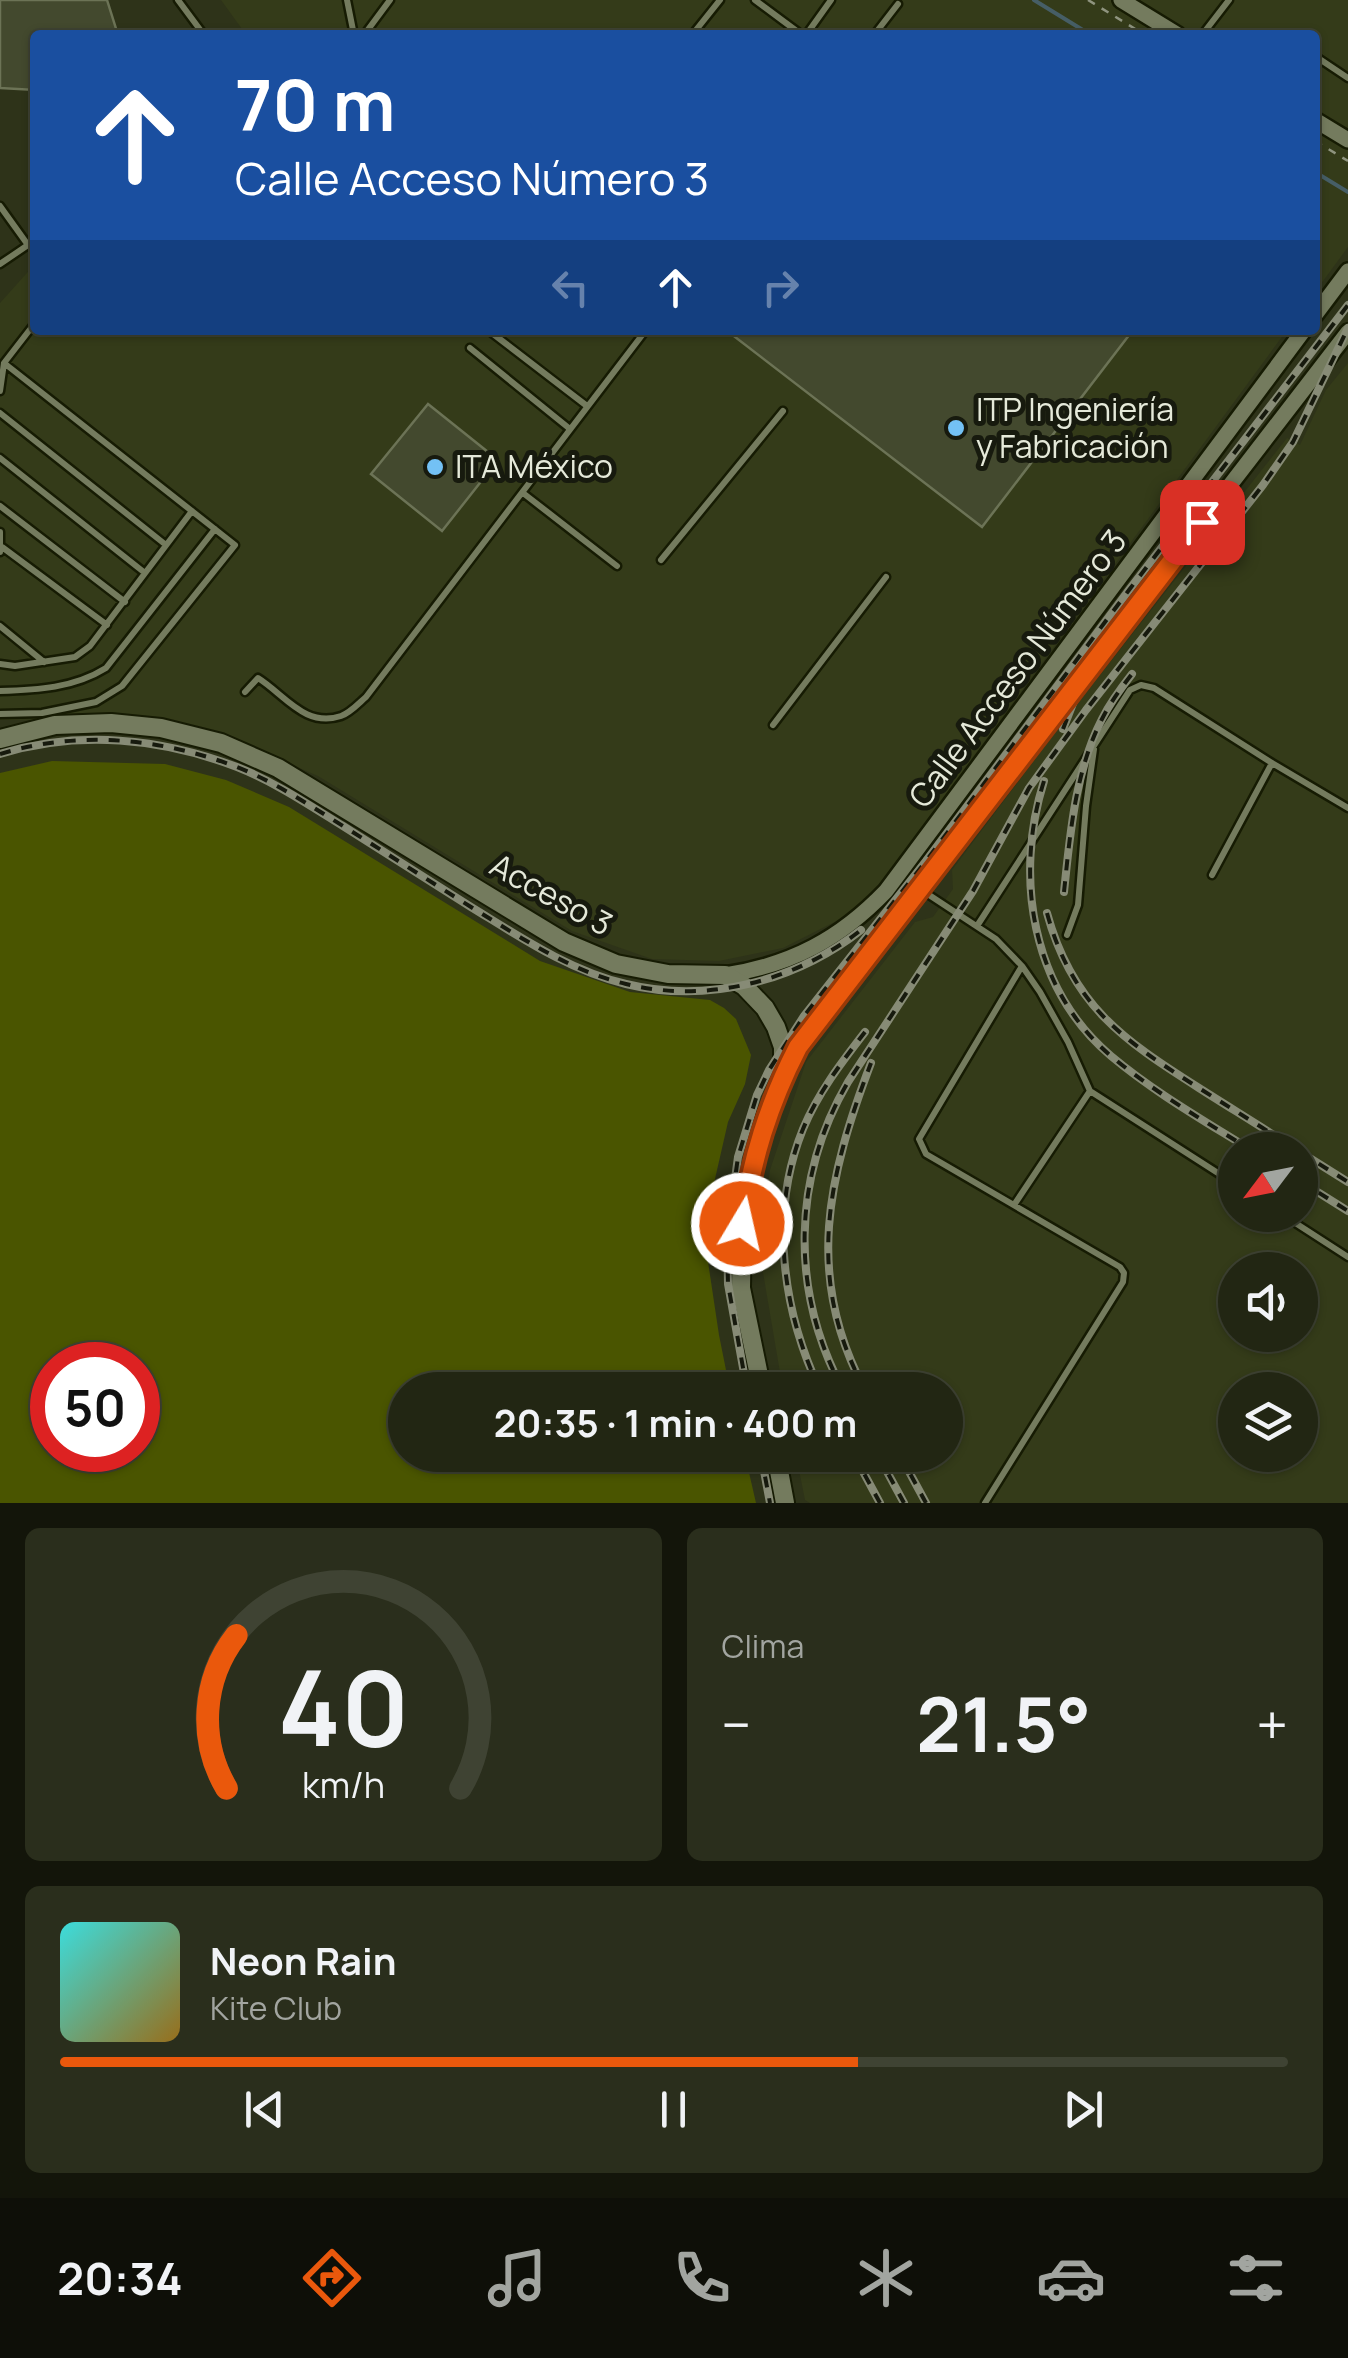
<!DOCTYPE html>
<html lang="es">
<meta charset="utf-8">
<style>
:root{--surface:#222613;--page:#2a2e1c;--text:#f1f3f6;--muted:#a2a5a0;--line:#3f4333;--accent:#ea580c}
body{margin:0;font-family:Manrope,sans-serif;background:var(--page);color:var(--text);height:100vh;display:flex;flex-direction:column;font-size:38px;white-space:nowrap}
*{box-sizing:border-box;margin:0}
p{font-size:32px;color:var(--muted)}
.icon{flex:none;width:55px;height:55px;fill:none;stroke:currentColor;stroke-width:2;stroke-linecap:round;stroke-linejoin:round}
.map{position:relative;height:1503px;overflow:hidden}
.details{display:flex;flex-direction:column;gap:25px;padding:25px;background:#13150a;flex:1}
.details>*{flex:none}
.guide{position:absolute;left:30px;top:30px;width:1290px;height:305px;border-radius:10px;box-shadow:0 2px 8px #0004,0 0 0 2px var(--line);background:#1a4fa0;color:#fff;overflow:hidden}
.needle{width:65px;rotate:238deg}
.tools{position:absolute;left:1218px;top:1132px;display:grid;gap:20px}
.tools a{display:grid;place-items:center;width:100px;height:100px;border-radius:50%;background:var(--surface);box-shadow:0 2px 8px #0004,0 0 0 2px var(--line);font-size:50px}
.speed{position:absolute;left:30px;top:1342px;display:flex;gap:20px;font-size:50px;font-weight:700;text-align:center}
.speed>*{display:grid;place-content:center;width:130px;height:130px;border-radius:50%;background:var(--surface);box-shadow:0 2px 8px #0004,0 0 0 2px var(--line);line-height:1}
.speed .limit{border:15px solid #d22;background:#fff;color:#111}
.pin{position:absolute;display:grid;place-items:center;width:85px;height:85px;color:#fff;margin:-42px;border-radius:20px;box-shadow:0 5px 15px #0006}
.me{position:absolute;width:110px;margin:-55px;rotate:9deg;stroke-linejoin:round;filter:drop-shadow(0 0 8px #0008)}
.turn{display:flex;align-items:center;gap:35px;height:210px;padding:0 40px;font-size:45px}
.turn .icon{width:130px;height:130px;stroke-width:2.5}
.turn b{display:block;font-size:70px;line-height:85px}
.lanes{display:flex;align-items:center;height:95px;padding:0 40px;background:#0003;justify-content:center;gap:50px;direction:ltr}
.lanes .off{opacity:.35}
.big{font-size:75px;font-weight:700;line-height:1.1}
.details .tile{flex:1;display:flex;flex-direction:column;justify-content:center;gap:15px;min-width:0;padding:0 35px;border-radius:15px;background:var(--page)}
.details .dial{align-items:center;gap:0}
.dial svg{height:260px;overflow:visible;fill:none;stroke:var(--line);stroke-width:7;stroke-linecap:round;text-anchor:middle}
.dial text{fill:var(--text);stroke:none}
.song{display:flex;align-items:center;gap:30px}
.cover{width:120px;height:120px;border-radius:15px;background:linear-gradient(135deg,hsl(180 70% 55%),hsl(40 70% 35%))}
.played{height:10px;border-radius:5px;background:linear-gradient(90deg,var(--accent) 65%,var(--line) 65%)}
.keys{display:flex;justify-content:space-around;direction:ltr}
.heat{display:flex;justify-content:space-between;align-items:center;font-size:55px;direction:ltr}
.details .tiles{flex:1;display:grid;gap:25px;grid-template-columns:1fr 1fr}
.tile:last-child{grid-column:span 2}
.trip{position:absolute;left:388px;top:1372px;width:575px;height:100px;border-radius:50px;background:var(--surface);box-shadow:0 2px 8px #0004,0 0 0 2px var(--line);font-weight:700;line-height:100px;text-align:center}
.tab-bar{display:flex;height:160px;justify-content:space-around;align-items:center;background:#0e0f08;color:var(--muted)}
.tab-bar .icon{width:70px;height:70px}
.tab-bar .selected{color:var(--accent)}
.tab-bar b{font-size:45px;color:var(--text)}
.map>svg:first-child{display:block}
</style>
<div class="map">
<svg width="1348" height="1503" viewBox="0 0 1348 1503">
<rect width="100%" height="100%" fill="#2e3319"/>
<!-- built -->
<path fill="#343b19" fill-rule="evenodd" d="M221,0H1348V247L1315,292V35H238L242,29Z
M35,264V330H1287L862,908L783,948L719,961L652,959L572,931L318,776L223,735L116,718L0,720V303Z
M1348,363V1503H810L805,1500L796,1455H945V1390H783L759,1249L770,1170L806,1062L915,922L933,917L953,889L952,870L1066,718L1287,438L1300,445L1326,390ZM1235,1150H1300V1215H1235ZM1235,1270H1300V1335H1235ZM1235,1390H1300V1455H1235Z"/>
<!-- green -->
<path fill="#4a5500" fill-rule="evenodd" d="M52,761L165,764L226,780L289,807L540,961L630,992L710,1000L724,1008L736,1019L751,1055L745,1084L728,1122L712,1192L707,1255L719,1335L730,1390H405V1455H745L756,1503H0V773ZM52,1365H138V1450H52Z"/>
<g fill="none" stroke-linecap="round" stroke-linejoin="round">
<!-- stream -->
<path stroke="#465e66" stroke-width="4" d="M1034,0L1091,35
M1315,172L1348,192"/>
</g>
<!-- building -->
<path fill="#43492e" stroke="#6c7356" stroke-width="2.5" d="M0,0H107L118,35H35V90L0,88Z
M726,330H1133L982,527Z
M428,404L498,460L442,531L371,474Z"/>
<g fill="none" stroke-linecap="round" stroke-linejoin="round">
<!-- service casing -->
<g stroke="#161b03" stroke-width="11">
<path id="service" d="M178,0L204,35
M347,0L354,35
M755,0L802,35
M364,35L390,0
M692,35L720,0
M806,35L831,0
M874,35L898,4
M1202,35L1229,0
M1315,56L1348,78
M0,206L28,245L35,240
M0,264L28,245
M488,330L587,406
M470,348L570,429
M0,391L4,363
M0,413L166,545
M0,458L145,573
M523,493L617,566
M0,506L125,602
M0,532V552
M2,547L107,625
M661,560L783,411
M0,626L44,662
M0,664L15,666L75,657L90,646L192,511
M0,691C37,690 74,688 106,668L215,529
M245,692L258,678C285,695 305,728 341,716C350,713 359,703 366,697L646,330
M0,714L42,713L96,702L122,686L235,545L4,363L35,323
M773,725L886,577
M1212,875L1272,763
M920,889L996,939L1022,966L1040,992L1068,1042L1090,1091L1235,1184
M977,926L1130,690L1141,685L1154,688L1272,763L1348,808
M1067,935L1078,905L1086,806L1094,749
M1014,1205L1090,1091
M1283,1215L1348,1257
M985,1503L1123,1282L1124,1273L1120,1267L926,1154L919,1139L1022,966"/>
</g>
<!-- tertiary casing -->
<g stroke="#161b03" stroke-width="20">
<path id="tertiary" d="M1121,0L1178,35
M1315,120L1348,140
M1315,315L1348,271
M725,975C791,965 840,939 886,891L1304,330
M783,1076L798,1047L881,938L1348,332"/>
</g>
<!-- secondary casing -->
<g stroke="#161b03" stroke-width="22">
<path id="secondary" d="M0,739L55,725L111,723L161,728L221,743L278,768L564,942L616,964L668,974L725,975L744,986L765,1008L776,1027L783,1047V1076L765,1119L750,1177L742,1224L741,1288L762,1390
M776,1455L785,1503"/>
</g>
<!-- path -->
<path stroke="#8f947f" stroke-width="2.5" stroke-dasharray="8 8" stroke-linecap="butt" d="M1088,0L1145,35
M1315,141L1348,161"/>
<!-- service -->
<use href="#service" stroke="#747b5e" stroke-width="6"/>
<!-- tertiary -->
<use href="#tertiary" stroke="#747b5e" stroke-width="15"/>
<!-- secondary -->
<use href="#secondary" stroke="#747b5e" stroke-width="18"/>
<!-- rail casing -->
<g stroke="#878b76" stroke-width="8">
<path id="rail" d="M1063,729L1092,655
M0,754C79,730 161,738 237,767C275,782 309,805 343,826C386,853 428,880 471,907C520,937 570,971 626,984C708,1004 796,981 861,930
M1044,781C1014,876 1031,988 1111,1056C1154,1092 1203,1120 1251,1150
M1064,892C1070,835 1075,771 1102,719C1110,703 1121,688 1132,674
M1047,913C1072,1005 1123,1040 1199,1088C1232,1109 1265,1129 1297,1150
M1300,1152L1348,1182
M1300,1181L1348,1211
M747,1390L728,1284L727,1236L738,1157L757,1095L769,1070L804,1016L926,861L1129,590L1348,305
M820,1390C782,1310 769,1213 803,1129C818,1093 841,1063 865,1032
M843,1390C790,1291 792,1178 848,1082L973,891L1029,788L1086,710L1263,485L1293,442L1348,328
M865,1390C804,1277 828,1176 871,1063
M761,1455L770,1503
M854,1455L880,1503
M878,1455L904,1503
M900,1455L926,1503"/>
</g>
<!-- rail -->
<use href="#rail" stroke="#171a0e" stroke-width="4" stroke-dasharray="11" stroke-linecap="butt"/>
</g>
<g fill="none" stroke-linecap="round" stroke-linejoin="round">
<!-- route casing -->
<g stroke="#983908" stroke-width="25">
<path id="route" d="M742,1224C752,1159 768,1105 798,1047L1202,522"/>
</g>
<!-- route -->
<use href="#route" stroke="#ea580c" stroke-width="18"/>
</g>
<!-- markers -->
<g fill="#73c1f5" stroke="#171a0e" stroke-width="4">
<circle cx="956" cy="428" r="10"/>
<circle cx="435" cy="467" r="10"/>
</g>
<g text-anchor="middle" stroke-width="10" stroke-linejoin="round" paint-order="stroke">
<!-- poi labels -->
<g font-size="32" fill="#e5e9d9" stroke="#171a0e" text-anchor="start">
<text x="976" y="421">ITP Ingeniería<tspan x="976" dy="37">y Fabricación</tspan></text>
<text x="455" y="478">ITA México</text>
</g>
<!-- street labels -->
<g font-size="32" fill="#e5e9d9" stroke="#171a0e">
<text transform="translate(1018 669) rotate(-53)" y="11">Calle Acceso Número 3</text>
<text transform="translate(551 895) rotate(29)" y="11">Acceso 3</text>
</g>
</g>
</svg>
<div class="tools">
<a><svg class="needle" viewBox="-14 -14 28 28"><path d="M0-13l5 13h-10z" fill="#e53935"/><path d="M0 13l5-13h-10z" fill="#a2a5a0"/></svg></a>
<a><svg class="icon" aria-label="sound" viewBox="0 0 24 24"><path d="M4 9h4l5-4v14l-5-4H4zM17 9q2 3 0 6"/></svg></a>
<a><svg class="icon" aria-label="layers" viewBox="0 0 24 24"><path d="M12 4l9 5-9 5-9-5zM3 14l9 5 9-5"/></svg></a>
</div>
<div class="speed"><div class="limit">50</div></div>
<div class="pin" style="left:1202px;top:522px;background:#d93025"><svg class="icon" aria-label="arrive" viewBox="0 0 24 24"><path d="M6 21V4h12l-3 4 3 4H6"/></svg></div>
<svg class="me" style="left:742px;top:1224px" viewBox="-20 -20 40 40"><circle r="17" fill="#ea580c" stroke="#fff" stroke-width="3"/><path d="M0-11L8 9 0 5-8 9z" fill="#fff"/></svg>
<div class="trip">20:35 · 1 min · 400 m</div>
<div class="guide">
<div class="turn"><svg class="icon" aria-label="ahead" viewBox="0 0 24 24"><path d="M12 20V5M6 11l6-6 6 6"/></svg><div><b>70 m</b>Calle Acceso Número 3</div></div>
<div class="lanes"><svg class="icon off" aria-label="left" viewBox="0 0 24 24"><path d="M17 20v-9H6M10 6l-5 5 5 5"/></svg><svg class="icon" aria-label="ahead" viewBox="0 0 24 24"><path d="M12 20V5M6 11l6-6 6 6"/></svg><svg class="icon off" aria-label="right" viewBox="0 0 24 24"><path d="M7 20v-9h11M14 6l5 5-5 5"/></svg></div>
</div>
</div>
<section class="details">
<div class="tiles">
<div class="tile dial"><svg viewBox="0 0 100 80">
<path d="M14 69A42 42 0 1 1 86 69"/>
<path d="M14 69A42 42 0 0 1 17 22" stroke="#ea580c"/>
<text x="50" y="56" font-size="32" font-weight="700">40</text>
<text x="50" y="72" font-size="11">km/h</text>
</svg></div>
<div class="tile"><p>Clima</p>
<div class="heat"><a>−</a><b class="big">21.5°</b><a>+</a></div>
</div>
<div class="tile">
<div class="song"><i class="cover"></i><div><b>Neon Rain</b><p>Kite Club</p></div></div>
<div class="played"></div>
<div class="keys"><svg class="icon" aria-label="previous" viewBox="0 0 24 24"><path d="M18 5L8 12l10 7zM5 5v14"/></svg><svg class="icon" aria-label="pause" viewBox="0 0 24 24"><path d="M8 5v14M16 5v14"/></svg><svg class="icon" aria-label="next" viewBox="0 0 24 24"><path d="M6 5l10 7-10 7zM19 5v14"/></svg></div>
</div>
</div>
</section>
<nav class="tab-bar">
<b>20:34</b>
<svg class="icon selected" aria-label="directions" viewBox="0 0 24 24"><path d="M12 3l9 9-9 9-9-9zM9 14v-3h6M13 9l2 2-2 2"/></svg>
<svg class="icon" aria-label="music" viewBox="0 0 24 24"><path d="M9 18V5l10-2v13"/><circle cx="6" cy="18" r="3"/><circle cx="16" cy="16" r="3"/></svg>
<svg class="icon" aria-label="phone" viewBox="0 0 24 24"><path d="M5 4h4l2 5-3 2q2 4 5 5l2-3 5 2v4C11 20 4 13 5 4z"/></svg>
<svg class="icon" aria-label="climate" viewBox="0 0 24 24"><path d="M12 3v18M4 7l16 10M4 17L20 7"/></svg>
<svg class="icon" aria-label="car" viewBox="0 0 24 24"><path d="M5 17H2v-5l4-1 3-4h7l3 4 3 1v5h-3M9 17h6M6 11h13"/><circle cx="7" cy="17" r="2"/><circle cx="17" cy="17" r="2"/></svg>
<svg class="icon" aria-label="filters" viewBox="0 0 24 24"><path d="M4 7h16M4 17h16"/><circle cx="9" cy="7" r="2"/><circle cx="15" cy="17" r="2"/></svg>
</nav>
